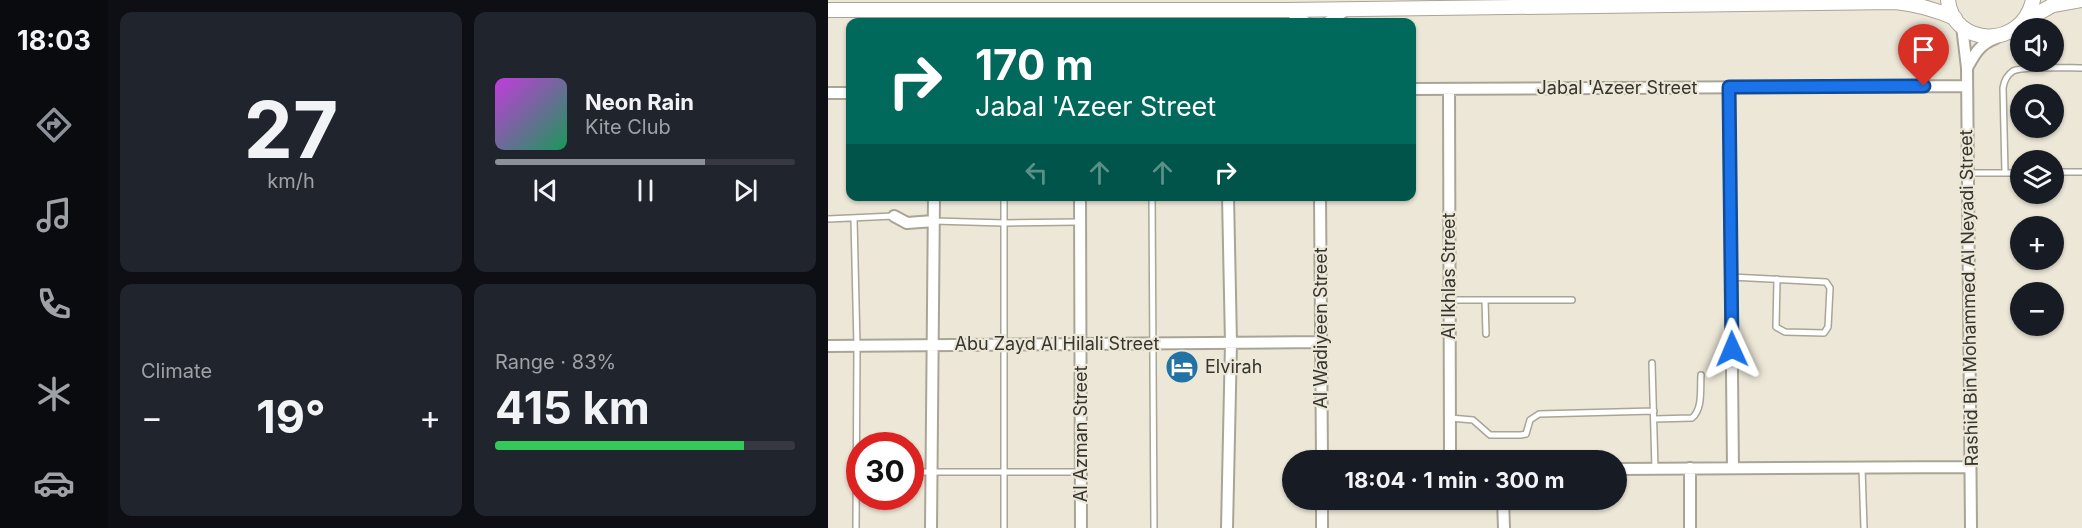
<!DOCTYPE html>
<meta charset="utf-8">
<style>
:root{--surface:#171b24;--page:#20242c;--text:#f1f3f6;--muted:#9ea1a6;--line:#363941;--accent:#8c9099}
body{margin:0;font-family:Inter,sans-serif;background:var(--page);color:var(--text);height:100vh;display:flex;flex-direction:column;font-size:22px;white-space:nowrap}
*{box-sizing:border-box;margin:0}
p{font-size:20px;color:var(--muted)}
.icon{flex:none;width:33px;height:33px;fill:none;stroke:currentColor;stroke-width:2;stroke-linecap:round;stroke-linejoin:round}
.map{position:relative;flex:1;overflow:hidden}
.side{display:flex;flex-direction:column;gap:12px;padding:12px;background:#0d0f14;width:720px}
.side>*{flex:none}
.top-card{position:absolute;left:18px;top:18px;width:570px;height:183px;border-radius:12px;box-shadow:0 2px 4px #0004;background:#00695c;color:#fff;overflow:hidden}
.buttons{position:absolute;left:1182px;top:18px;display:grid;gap:12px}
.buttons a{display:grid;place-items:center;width:54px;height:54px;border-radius:50%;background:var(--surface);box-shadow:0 2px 4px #0004;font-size:30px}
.speed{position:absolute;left:18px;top:432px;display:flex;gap:12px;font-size:30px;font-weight:700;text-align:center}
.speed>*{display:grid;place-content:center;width:78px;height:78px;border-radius:50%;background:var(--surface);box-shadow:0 2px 4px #0004;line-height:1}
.speed .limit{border:9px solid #d22;background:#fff;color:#111}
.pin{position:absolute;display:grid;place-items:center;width:51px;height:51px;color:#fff;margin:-62px -26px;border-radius:50% 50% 50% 0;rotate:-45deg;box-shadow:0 0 6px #0007}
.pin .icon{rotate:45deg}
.me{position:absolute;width:66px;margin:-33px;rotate:359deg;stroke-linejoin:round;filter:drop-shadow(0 0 4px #0008)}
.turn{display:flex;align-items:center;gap:21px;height:126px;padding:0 30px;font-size:27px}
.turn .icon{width:78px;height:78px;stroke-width:2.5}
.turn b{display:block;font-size:42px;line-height:51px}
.lanes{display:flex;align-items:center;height:57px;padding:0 30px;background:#0003;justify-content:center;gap:30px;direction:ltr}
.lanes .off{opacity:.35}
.big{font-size:45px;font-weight:700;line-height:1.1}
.side .card{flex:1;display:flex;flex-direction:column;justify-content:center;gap:9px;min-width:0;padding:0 21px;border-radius:12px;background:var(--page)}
.side .dial{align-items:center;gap:0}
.dial b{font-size:78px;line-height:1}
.song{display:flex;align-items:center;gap:18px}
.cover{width:72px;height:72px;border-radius:9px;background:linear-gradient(135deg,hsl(290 70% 55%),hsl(150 70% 35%))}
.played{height:6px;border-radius:3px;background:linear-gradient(90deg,var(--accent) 70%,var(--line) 70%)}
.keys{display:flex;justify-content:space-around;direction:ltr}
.heat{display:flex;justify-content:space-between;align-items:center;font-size:33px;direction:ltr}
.charge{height:9px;border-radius:4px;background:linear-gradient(90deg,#34c759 83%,var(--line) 0)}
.side .tiles{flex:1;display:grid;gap:12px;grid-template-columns:repeat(2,1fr)}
.trip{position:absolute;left:454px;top:450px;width:345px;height:60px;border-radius:30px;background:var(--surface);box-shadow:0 2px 4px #0004;font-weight:700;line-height:60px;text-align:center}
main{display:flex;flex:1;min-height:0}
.dock{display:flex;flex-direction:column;width:108px;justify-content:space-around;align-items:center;background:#090b0e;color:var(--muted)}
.dock .icon{width:42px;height:42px}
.dock .current{color:var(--accent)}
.dock b{font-size:27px;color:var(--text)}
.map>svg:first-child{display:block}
</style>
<main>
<nav class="dock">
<b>18:03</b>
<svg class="icon current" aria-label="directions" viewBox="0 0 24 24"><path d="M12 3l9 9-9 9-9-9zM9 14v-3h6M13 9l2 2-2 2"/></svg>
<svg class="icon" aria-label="music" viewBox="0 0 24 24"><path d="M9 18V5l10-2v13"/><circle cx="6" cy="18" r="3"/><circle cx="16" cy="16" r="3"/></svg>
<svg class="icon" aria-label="phone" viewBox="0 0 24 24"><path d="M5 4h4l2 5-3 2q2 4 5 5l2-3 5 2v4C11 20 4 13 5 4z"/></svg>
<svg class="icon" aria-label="climate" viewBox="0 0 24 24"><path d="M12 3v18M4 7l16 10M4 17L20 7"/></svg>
<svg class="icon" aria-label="car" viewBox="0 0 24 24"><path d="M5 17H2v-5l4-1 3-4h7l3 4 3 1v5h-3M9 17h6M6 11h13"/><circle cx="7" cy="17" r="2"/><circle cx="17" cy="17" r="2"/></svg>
</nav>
<section class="side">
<div class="tiles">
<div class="card dial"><b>27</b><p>km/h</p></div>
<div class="card">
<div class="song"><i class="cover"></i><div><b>Neon Rain</b><p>Kite Club</p></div></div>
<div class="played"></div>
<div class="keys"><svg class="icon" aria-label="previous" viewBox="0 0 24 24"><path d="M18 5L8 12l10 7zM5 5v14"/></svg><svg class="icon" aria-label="pause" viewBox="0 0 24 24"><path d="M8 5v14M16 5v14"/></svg><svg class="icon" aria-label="next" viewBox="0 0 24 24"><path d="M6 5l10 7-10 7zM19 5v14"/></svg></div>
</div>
<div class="card"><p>Climate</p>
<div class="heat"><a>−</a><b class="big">19°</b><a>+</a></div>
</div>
<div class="card"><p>Range · 83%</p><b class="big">415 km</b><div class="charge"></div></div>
</div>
</section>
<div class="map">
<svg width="1254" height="528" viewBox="0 0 1254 528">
<rect width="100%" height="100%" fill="#ece7d7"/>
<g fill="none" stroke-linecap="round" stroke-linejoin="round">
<!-- service casing -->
<g stroke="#a9a596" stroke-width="8">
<path id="service" d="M1226,172H1254
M1140,173H1192
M1177,173L1175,88C1176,81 1179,75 1185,71C1196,66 1240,68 1254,68
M176,196V528
M324,196L326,528
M0,219L66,216
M26,219L29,346L28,528
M106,221L176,223L251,222
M903,277L998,282L1002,288L1000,327L996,333L957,332L948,327L949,279
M621,300H744
M657,300L658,334
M824,363L827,469
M622,418L645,420L662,435H693L698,434L702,420L711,414L826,411
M826,419L864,418C875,409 872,389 873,375
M1034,468L1036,528
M82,472H253"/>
</g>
<!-- minor casing -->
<g stroke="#a9a596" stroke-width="14">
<path id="minor" d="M459,10L478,22
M500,22L520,9
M1134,26L1139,68L1143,528
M1139,68C1147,53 1152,44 1168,38
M901,87L905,468
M584,89L1139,86
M621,89L622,452L628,460
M0,93H22
M252,196L253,528
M492,196L494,460
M66,216L79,223L106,221
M0,346L494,342
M862,468V528
M789,469L1142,467
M494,500V528
M675,500L676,528
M103,528L106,196
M399,528L403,343L400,196"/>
</g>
<!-- tertiary casing -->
<g stroke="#a9a596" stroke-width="16">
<path id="tertiary" d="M1120,0C1125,47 1194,50 1205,0
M0,10H459L1067,2C1089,4 1106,9 1127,18
M1198,20L1225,5L1253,0"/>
</g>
<!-- service -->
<use href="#service" stroke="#fff" stroke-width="5"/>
<!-- minor -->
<use href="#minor" stroke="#fff" stroke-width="10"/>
<!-- tertiary -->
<use href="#tertiary" stroke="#fff" stroke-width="14"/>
</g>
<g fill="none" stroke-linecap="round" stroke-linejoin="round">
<!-- route casing -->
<g stroke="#114b97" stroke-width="15">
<path id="route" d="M904,349L901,87L1096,86"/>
</g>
<!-- route -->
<use href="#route" stroke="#1a73e8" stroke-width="10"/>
</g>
<!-- icons -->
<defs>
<g id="hotel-disc" transform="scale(1.725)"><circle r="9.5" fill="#2272a3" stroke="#ece7d7"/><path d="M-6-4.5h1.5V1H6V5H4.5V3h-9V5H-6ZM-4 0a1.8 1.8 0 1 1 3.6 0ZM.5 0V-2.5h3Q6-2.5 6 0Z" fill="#fff"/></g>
</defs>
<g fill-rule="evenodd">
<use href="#hotel-disc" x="354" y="367"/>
</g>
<g text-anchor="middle" stroke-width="4.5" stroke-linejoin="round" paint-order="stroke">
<!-- street labels -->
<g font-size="18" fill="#36342e" stroke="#ece7d7">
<text x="789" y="94">Jabal 'Azeer Street</text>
<text transform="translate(621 276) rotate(-90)" y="6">Al Ikhlas Street</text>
<text transform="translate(1141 298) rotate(-91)" y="6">Rashid Bin Mohammed Al Neyadi Street</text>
<text transform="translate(493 328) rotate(-90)" y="6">Al Wadiyeen Street</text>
<text x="229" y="350">Abu Zayd Al Hilali Street</text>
<text transform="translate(253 434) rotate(-90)" y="6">Al Azman Street</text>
</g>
<!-- poi labels -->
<g font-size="18" fill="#36342e" stroke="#ece7d7" text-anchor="start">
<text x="377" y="373">Elvirah</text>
</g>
</g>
</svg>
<div class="buttons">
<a><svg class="icon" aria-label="sound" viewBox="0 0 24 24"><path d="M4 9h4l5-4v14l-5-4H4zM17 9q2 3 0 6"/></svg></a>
<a><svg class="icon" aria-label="search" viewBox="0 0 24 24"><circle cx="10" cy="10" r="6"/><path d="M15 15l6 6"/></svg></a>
<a><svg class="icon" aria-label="layers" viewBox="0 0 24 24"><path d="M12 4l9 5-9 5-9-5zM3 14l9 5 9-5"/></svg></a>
<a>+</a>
<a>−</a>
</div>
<div class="speed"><div class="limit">30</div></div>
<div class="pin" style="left:1096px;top:86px;background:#d93025"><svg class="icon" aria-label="arrive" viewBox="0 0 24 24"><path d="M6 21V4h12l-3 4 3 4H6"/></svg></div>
<svg class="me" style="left:904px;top:349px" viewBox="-20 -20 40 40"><path d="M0-17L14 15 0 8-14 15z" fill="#1a73e8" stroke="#fff" stroke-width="4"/></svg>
<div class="trip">18:04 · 1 min · 300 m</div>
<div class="top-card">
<div class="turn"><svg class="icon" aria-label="right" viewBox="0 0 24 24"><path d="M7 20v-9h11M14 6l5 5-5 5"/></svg><div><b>170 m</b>Jabal 'Azeer Street</div></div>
<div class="lanes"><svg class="icon off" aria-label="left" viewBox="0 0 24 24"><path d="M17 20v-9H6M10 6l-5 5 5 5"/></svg><svg class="icon off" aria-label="ahead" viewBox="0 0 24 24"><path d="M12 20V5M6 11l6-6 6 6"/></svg><svg class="icon off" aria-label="ahead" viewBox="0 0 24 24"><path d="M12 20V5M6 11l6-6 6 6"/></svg><svg class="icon" aria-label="right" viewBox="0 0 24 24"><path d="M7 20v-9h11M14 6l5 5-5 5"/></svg></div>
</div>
</div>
</main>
